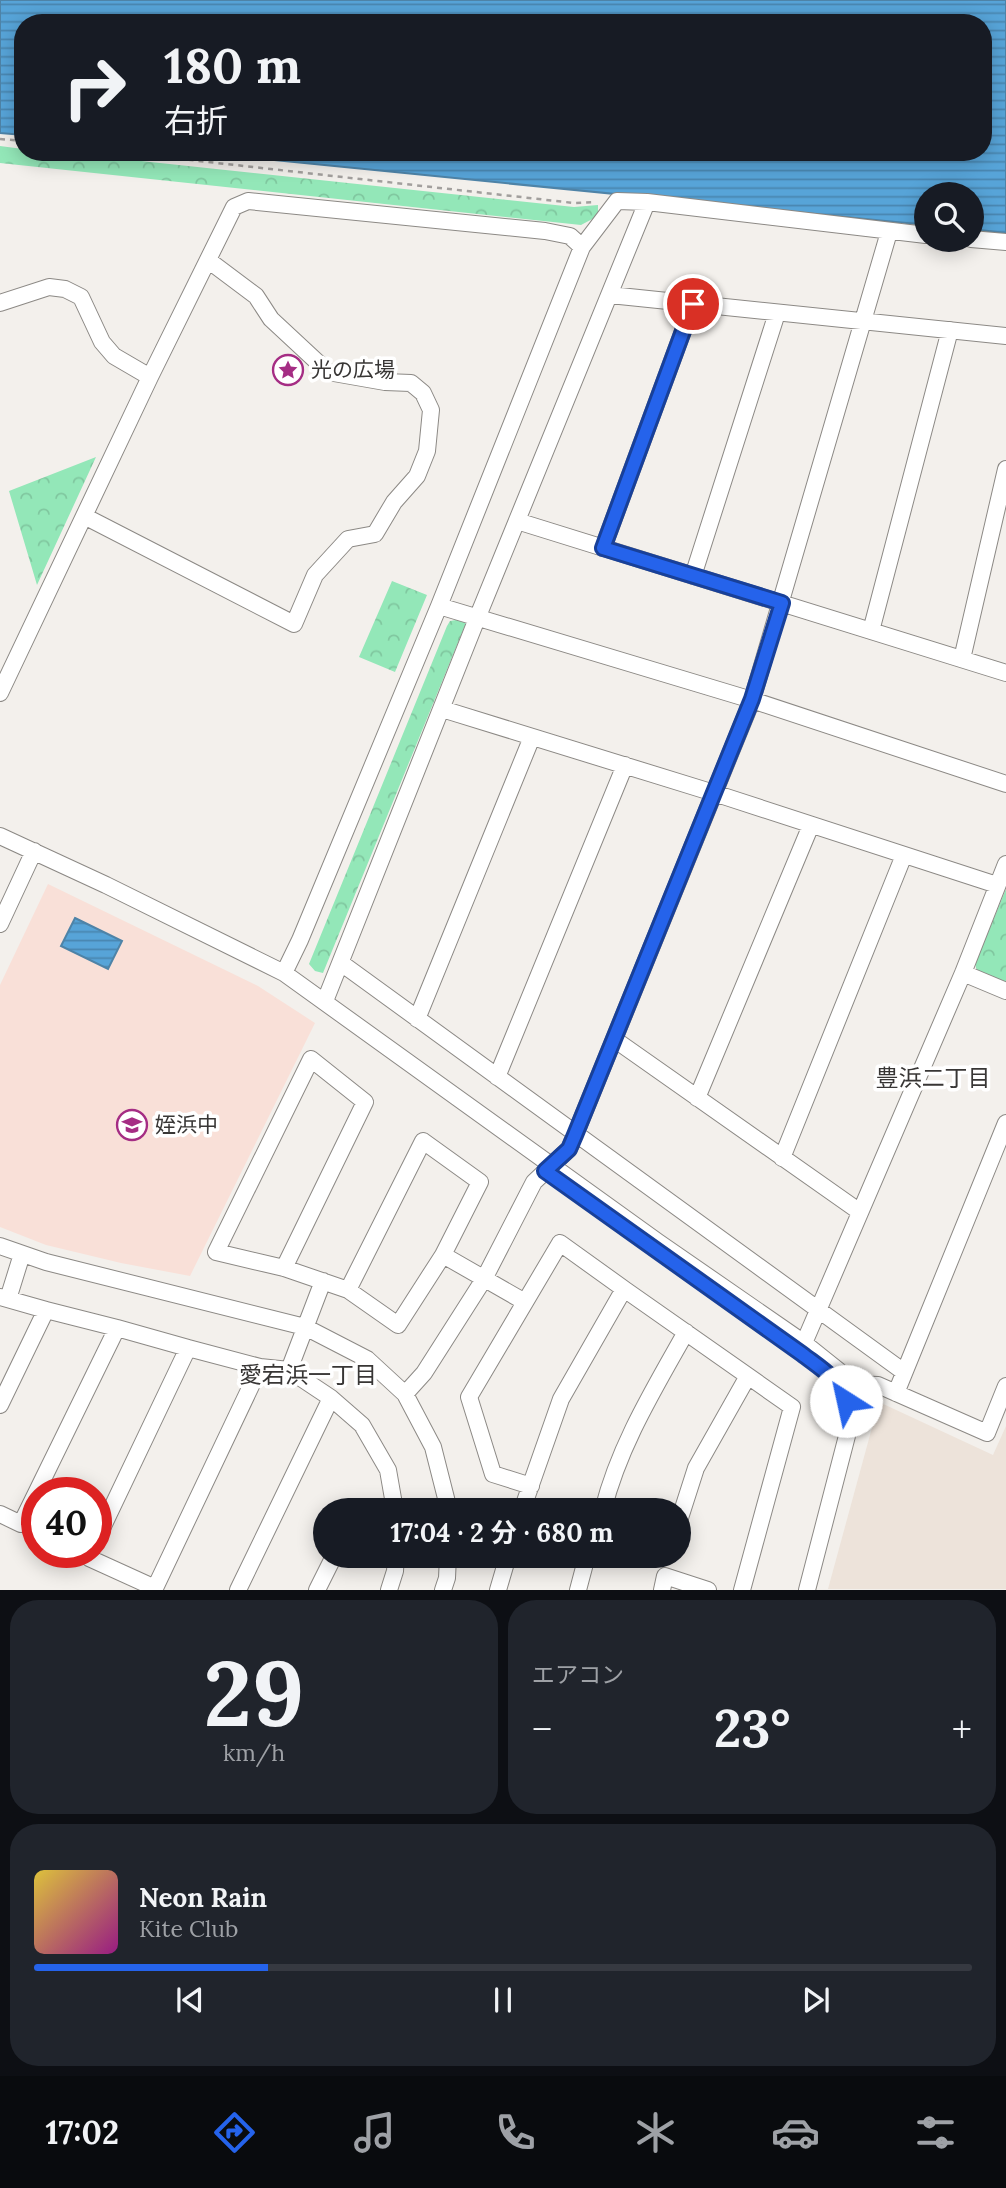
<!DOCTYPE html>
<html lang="ja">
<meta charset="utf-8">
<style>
:root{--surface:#171b24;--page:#20242c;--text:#f1f3f6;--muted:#9ea1a6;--line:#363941;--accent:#2563eb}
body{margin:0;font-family:Lora,"Noto Sans JP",serif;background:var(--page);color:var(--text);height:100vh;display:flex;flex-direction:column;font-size:26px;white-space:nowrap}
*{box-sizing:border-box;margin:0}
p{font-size:23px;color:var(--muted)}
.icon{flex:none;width:38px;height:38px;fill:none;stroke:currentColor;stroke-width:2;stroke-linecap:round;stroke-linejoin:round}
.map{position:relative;height:1590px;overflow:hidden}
.drawer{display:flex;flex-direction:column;gap:10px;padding:10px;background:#0d0f14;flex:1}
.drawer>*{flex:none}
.guide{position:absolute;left:14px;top:14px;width:978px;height:147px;border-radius:28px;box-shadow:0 4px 18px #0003;background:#171b24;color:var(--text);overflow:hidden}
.controls{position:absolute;left:914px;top:182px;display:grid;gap:14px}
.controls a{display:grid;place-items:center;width:70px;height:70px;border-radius:50%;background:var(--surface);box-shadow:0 4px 18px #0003;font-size:35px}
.speed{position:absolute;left:21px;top:1477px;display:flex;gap:14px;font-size:35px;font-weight:700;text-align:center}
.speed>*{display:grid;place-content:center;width:91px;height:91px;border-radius:50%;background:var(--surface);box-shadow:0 4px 18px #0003;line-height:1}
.speed .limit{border:10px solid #d22;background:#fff;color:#111}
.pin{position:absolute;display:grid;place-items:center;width:60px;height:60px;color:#fff;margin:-30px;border:4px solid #fff;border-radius:50%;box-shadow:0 2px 7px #0007}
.me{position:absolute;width:77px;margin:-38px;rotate:325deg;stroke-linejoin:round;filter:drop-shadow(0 0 5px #0008)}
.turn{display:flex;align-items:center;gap:24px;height:147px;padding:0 35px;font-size:32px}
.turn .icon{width:91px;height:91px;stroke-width:2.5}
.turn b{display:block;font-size:49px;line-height:60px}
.big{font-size:52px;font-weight:700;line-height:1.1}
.drawer .card{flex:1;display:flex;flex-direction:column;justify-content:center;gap:10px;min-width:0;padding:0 24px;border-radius:28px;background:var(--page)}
.drawer .dial{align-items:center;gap:0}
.dial b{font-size:91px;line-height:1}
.song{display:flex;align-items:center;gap:21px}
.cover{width:84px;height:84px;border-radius:10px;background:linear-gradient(135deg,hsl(50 70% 55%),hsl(310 70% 35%))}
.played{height:7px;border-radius:4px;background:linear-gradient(90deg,var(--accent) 25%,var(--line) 25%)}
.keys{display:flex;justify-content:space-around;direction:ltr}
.heat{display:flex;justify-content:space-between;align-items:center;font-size:38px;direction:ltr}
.drawer .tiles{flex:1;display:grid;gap:10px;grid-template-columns:1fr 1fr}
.card:last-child{grid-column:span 2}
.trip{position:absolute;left:313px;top:1498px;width:378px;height:70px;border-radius:35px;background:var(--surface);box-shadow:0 4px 18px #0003;font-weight:700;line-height:70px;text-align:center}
.menu{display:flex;height:112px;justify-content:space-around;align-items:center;background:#090b0e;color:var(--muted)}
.menu .icon{width:49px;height:49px}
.menu .on{color:var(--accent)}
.menu b{font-size:32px;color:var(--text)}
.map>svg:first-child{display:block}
</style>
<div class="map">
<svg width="1006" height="1590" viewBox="0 0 1006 1590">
<defs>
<pattern id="park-crowns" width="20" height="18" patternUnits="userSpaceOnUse" patternTransform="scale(1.75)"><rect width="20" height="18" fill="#93e7b8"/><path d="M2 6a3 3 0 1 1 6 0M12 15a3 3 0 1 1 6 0" fill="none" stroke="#80c79f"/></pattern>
<pattern id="water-rules" width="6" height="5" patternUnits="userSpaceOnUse" patternTransform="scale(1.75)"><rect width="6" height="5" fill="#57a4d8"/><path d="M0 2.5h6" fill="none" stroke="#4986b0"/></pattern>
</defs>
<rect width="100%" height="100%" fill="#f3f0ec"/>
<!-- built -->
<path fill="#ede3da" d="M879,1402L993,1455L1006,1426V1589H828Z"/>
<!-- education -->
<path fill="#f9e0d8" d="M48,884L258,986L315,1023L190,1276L121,1263L46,1245L0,1227V985Z"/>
<!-- park -->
<path fill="url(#park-crowns)" d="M0,146L23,149V152H57L574,207L598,205V216L581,225L0,163Z
M96,457L37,585L9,491Z
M392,581L427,595L395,672L359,657Z
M462,619L466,623L323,973L315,971L309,964L447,626L450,621Z
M1006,889V984L977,971L975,964Z"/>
<!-- water -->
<path fill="url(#water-rules)" stroke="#4e83a7" stroke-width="2" d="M0,0H1006V233L971,229V194H926V225L193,152H984V23H23V135L0,133Z
M75,918L122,941L108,969L61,946Z"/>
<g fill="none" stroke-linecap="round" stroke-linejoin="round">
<!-- minor casing -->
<g stroke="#8c8985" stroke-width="18">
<path id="minor" d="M971,239L1006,242
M582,247L617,201L647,202L926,235
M610,295L1006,336
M0,303L49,287L65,289L81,297L102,342L114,356L150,377
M84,516L294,624L315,575L348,539L375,534L394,502L417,476L427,451L431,410L423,393L411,383L385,382L328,372L271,319L256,296L208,260
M517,521L1006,673
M603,548L693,304
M693,576L777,313
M439,606L752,700L1006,784
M871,631L950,330
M962,659L1006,469
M0,693L150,377L234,207L248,201L545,231L570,236L582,247L439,606L300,940L284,973
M442,709L714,793L997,885
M0,836L106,885L284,973L658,1242L804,1343L839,1371L852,1384L854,1398L848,1432L807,1590
M0,924L34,851
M341,963L904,1372
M963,973L1006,991
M325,1001L478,616L647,202
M417,1019L532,737
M614,1039L860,1212
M497,1077L625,765
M697,1098L811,825
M782,1158L904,855
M0,1246L46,1262L305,1327L367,1359L405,1394L433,1447L449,1510
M284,1268L365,1102L311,1059L216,1252L284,1268L348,1290L423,1141L480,1182L443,1255L525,1302
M624,1289L792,1407L742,1590
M348,1290L398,1325L443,1255
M0,1297L46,1310L0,1405
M8,1299L22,1254
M46,1310L117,1328
M804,1343L963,973L1006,864
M188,1348L260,1367
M289,1370L323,1281
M852,1384L878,1385L987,1433L1006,1386
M896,1393L1006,1123
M405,1394L424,1373L484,1279L534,1182L569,1149L575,1135L752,700L889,232
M331,1398L362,1425L388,1470L395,1510
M522,1510L561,1399L624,1289L560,1243L469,1397L493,1474L531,1486
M603,1510C619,1446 654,1389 686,1332
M0,1514L21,1524L117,1328L188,1348L96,1541
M679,1521L696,1468L748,1376
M91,1552L89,1558L155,1588L260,1367L289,1370L331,1398L238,1590
M663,1556H668
M317,1590L334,1556
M389,1590L395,1571L396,1556
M443,1590L447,1578L448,1556
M498,1590L508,1556
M578,1590L587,1556
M662,1590L665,1576L708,1590"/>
</g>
<!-- path -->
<path stroke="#a29f9d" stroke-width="2.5" stroke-dasharray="5 5" stroke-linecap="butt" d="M0,139L23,141
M119,152L574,203L596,202"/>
<!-- minor -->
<use href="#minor" stroke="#fff" stroke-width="16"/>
</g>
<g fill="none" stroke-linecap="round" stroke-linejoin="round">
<!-- route casing -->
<g stroke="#184099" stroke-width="18">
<path id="route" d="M693,304L603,548L782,603L752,699L575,1135L569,1149L545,1171L802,1354C820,1368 840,1379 846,1401"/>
</g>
<!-- route -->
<use href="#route" stroke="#2563eb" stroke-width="12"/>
</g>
<!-- icons -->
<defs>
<g id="sight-ring" transform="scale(1.575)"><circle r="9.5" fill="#fff" stroke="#a52d84" stroke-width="1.5"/><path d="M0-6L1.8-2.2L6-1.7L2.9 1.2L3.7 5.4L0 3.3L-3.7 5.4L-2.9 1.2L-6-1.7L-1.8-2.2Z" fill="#a52d84"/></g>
<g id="school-ring" transform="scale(1.575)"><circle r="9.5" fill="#fff" stroke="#a52d84" stroke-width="1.5"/><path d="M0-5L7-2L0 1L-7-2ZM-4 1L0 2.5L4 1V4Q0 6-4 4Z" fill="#a52d84"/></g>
</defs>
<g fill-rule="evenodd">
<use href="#sight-ring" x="288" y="370"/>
<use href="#school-ring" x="132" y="1125"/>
</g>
<g text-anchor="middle" stroke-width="7" stroke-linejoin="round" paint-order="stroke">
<!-- poi labels -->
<g font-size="21" fill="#383635" stroke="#fff" text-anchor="start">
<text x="311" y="377">光の広場</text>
<text x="155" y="1132">姪浜中</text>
</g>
<!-- neighbourhood labels -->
<g font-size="23" fill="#383635" stroke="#fff">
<text x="933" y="1086">豊浜二丁目</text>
<text x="308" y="1383">愛宕浜一丁目</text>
</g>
</g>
</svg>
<div class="controls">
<a><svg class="icon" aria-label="search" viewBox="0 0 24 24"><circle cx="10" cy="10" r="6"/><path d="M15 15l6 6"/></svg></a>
</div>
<div class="speed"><div class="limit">40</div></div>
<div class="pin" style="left:693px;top:304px;background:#d93025"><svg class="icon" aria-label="arrive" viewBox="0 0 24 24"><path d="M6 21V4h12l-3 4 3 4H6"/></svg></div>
<svg class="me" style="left:846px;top:1401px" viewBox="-20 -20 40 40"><circle r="19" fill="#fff"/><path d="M0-13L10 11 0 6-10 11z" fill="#2563eb"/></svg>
<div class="trip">17:04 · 2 分 · 680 m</div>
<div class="guide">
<div class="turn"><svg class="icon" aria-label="right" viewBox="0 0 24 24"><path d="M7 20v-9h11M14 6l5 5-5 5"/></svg><div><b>180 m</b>右折</div></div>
</div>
</div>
<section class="drawer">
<div class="tiles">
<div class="card dial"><b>29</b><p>km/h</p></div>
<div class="card"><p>エアコン</p>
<div class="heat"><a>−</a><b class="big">23°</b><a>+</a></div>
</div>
<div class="card">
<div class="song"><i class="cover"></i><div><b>Neon Rain</b><p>Kite Club</p></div></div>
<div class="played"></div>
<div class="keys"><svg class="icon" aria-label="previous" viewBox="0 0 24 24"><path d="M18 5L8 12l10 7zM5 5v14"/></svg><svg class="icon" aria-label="pause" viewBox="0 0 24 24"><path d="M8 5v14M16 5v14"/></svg><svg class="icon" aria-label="next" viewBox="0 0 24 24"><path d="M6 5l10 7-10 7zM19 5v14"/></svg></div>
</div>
</div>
</section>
<nav class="menu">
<b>17:02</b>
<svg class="icon on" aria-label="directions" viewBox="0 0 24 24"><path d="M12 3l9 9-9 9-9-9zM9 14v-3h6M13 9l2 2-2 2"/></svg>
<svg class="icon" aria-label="music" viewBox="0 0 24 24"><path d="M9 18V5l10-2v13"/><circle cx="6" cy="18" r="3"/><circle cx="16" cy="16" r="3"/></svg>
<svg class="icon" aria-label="phone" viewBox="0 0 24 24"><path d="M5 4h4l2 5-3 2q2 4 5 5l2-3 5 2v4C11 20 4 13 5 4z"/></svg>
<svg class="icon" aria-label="climate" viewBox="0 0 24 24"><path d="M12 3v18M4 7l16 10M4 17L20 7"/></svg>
<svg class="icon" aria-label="car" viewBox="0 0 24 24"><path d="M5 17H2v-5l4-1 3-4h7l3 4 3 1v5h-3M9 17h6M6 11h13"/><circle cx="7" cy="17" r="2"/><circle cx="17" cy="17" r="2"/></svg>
<svg class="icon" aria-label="filters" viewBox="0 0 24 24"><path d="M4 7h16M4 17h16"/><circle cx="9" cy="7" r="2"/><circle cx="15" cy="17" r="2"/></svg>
</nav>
